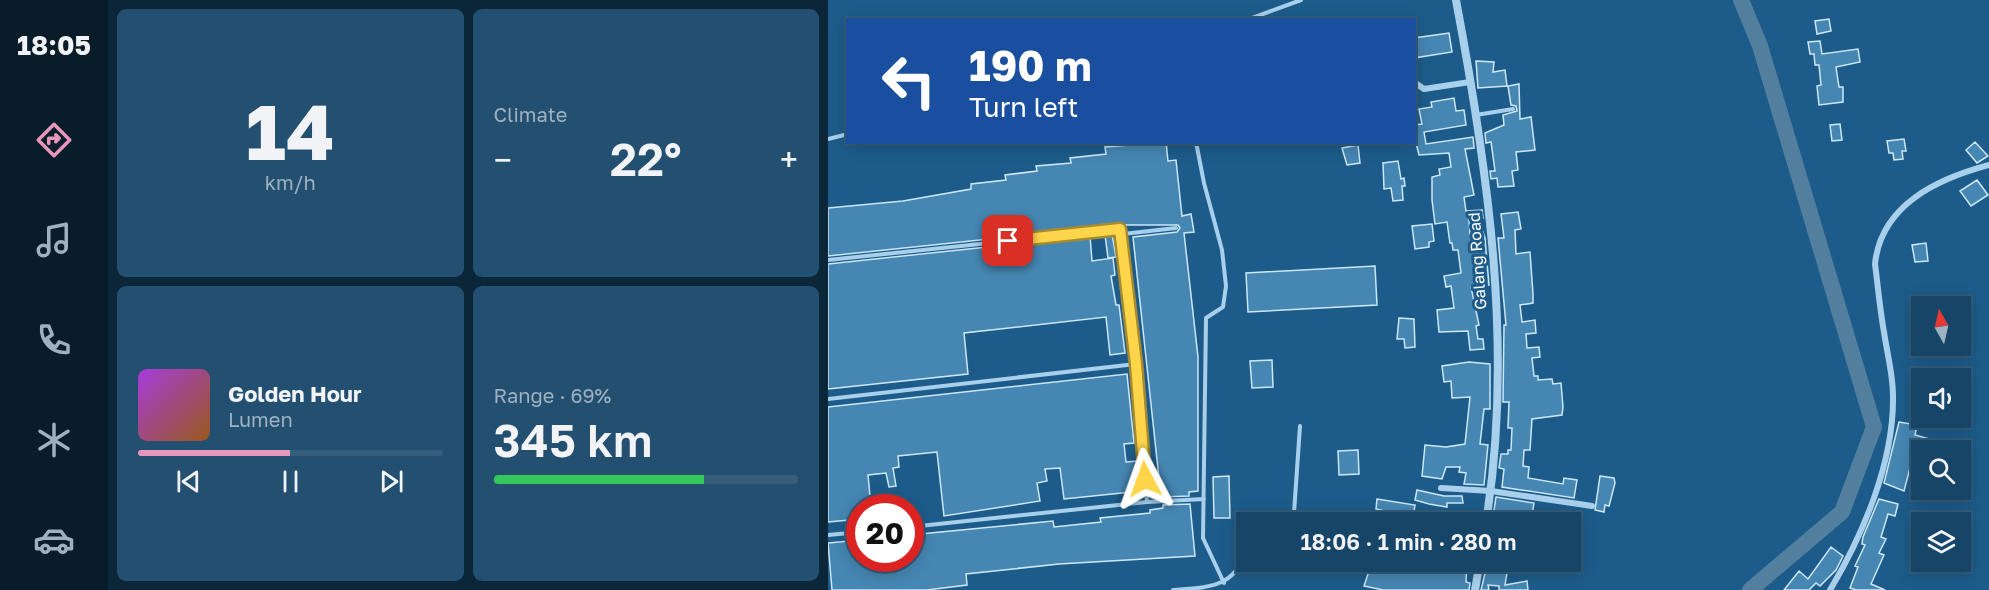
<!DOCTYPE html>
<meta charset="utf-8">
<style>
:root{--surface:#164568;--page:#234f71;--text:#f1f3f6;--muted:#9eb1c0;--line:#355d7c;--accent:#e797bd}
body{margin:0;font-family:"Golos Text",sans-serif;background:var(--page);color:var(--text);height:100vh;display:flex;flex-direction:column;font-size:22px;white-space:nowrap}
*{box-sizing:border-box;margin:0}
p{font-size:20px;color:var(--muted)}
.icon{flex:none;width:33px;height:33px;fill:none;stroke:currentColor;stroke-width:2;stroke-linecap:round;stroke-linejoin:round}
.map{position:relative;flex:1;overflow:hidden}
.sheet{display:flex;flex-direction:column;gap:9px;padding:9px;background:#0c2639;width:720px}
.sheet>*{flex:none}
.banner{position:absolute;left:18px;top:18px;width:570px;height:126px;border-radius:0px;box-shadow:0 3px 15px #0003,0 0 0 2px var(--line);background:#1a4fa0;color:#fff;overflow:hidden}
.needle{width:39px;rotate:352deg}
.tools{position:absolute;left:1083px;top:296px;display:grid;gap:12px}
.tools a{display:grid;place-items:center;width:60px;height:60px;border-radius:0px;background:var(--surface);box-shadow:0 3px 15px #0003,0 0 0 2px var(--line);font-size:30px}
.speed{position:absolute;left:18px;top:494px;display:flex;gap:12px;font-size:30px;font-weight:700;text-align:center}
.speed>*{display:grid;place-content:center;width:78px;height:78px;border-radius:50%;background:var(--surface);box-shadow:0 3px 15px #0003,0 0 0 2px var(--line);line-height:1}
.speed .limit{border:9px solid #d22;background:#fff;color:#111}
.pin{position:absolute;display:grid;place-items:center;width:51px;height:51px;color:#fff;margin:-26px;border-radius:12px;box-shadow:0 3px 9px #0006}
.me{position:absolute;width:66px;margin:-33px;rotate:356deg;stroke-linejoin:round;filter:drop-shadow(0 0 4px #0008)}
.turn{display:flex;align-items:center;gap:21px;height:126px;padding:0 24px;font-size:27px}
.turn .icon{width:78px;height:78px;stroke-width:2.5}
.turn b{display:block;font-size:42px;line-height:51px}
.big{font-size:45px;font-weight:600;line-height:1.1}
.sheet .widget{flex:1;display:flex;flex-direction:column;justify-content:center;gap:9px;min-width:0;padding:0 21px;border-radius:9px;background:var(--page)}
.sheet .dial{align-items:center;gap:0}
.dial b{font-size:78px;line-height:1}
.song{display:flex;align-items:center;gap:18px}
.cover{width:72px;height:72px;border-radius:9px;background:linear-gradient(135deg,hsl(280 70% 55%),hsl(30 70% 35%))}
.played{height:6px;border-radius:3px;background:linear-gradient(90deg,var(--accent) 50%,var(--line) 50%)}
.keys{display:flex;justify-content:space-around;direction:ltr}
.heat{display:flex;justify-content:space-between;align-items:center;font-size:33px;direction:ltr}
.charge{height:9px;border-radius:4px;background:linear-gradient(90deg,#34c759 69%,var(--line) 0)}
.sheet .tiles{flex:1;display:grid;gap:9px;grid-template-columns:repeat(2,1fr)}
.trip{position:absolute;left:408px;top:512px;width:345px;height:60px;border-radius:0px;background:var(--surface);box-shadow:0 3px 15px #0003,0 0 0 2px var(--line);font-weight:600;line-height:60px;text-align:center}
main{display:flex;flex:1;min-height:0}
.tabs{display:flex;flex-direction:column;width:108px;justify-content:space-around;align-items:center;background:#091c2a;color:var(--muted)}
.tabs .icon{width:42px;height:42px}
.tabs .active{color:var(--accent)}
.tabs b{font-size:27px;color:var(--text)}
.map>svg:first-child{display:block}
</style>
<main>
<nav class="tabs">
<b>18:05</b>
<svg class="icon active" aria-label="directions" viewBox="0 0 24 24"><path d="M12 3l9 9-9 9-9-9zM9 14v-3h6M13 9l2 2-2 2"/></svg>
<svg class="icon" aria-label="music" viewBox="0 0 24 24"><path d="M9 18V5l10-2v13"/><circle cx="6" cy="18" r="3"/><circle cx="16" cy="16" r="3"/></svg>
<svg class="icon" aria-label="phone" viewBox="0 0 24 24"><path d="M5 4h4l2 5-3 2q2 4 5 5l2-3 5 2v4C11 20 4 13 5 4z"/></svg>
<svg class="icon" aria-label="climate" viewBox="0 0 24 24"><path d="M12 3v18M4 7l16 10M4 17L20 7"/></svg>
<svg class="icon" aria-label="car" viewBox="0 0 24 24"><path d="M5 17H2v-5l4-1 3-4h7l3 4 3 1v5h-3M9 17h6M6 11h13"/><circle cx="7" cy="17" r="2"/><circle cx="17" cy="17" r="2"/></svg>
</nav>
<section class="sheet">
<div class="tiles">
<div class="widget dial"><b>14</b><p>km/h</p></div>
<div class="widget"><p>Climate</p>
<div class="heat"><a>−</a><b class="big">22°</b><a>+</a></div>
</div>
<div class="widget">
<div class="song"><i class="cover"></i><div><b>Golden Hour</b><p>Lumen</p></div></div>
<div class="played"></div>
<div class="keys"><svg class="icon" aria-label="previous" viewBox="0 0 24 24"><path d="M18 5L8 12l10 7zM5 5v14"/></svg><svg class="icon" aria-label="pause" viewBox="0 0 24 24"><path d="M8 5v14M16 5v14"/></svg><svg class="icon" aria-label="next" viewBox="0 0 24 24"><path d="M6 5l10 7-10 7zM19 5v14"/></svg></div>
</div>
<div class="widget"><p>Range · 69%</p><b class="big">345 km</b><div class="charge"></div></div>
</div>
</section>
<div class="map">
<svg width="1161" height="590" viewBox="0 0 1161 590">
<rect width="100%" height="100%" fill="#1d5c8a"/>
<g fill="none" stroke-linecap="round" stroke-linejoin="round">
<!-- river -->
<path stroke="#527f9e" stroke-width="16" d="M913,0L932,46L1046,427L1014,512L922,590"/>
</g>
<!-- building -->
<path fill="#4586b2" stroke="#cde7f9" stroke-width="1.5" d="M1001,19L1003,31L989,34L987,21Z
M621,33L624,52L586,58V38Z
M992,41L994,54L1030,49L1032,62L1008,67L1011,87H1015V102L991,105L989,86L993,85L991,65H987L986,54H982L980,42Z
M648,61L666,62L665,72L677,70L679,86L650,88Z
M691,84L692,119L703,117L707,150L688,152L690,170L684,171L686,186L670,187L669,178L663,179L662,171H667L663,142L658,143L657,133L676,125L675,115L689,111L688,106L683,105L680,86Z
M626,98L628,111L636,110L638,125L596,132L598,144L645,137L646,148L637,149L646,195L636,197L638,211L654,210L655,218L641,220L642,234L655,232L657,238L661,285L643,287L651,325L648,326L650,339H655L656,349L642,350L640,331L611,332L609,310L626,308L623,286L618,287L616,276L633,273L630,250H625L624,243H622L619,222L607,224L604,200V177L612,175L611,169L623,167L621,153L591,155L586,135V125L594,124L591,109L604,107L603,102Z
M1012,124L1014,140L1004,141L1002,125Z
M1076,139L1078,151H1074L1075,159L1066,160L1065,153H1061L1059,141Z
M300,142H338L340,161L348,160L354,216L363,214L366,232L356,233L370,357V491L361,492V496L333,497L305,237L349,232L352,228L350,225H293L0,256V208L75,201L143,189V184L178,180L177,175L209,171L208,166L243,163L242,158L278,154L277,147L301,145Z
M1147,142L1160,156L1149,163L1138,150Z
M530,145L532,163L519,165L514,148Z
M570,161L573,179L576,178L577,186H574L575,200L565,201L563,188L556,189L555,163Z
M1149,180L1160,195L1143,206L1132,191Z
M690,212L693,229L687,230L688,254L702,252L705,294V303L692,305L694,322L707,320L708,333L698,334L699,348L711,347L712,357L704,358L706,376H710V380L724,379L725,384L733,383L735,407L734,415L704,419L702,450H696L695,466L701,467L700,478L735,484L736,478L749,480L746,498L674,487L676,469L671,468L673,454H680V450H683L684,428H680L681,402H675L676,325H678L670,238H676L673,214Z
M604,224L606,241L601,242V247L587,249L584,226Z
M284,234L288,257L280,258L277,235Z
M262,236L264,261L285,258L287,275L283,276L288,305H291L297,353L282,355L278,317L136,333L140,374L0,389V264Z
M1098,243L1100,261L1087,262L1084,245Z
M547,266L549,305L420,312L418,273Z
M571,318L586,319L587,347L577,348L576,339H569Z
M444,360L445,387L424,388L422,361Z
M641,362L662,364V409H656L652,444L660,445L656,485L636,484L638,473L631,472L632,467H618L614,479L594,476L597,445L618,447L637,444L642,397L624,398L623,381L616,382L614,366Z
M299,374L306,443L296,444L298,462L309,461L313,491L236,499L232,468L217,469L219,481L209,483L212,501L116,516L109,452L70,456L71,467L65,468L68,486L61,487L58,473L40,475L43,507H32V519L0,522V407Z
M1071,422L1089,425L1087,435L1105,440L1102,450L1088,451L1086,453L1076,491L1056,483Z
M530,450L531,474L511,475L510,451Z
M401,476L402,518H386L385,477Z
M772,476L786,478L787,483L781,506L777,505L776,512L767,510Z
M589,490L616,496H634L635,503H619V507L601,504L587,500Z
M668,497L706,503L703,521L671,522V518L665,517Z
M549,499L587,505L584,522H560L562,512L548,509Z
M1051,499L1070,504L1067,516L1060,514L1053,537L1058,539L1051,553L1056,555L1043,584L1057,590H1028L1022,588L1030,567L1027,566L1037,545L1034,544L1035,537Z
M362,504L367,556L231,564L138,574L139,585L99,590H4L0,543L32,540V558H82V535L225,521L226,527L273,522L272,518L322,513V510L335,508V505Z
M1003,547L1015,556L1008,570L992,586L988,583L981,590H956L971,571L980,579Z
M557,561H600L619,565L622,561H639L638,582L642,583L641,590H555L536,586L543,565L557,568Z
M660,561H681L677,585L699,581L700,590H671V586L660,585L661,590H653Z"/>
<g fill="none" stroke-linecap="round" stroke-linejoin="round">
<!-- service -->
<path stroke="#a8d0ec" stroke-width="4" d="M419,20L473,0
M648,115L685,109
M0,139L20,134
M368,142L376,183L394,250L398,286L395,307L378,318L375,538L396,583
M295,234L348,228
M0,260L293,229L295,234L319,502L82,527
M0,399L308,364
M319,502L376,499
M457,522L466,513L472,426
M0,535L32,532
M345,590C379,587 405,589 418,552"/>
<!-- minor -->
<path stroke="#a8d0ec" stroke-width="6" d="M586,82L596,89L642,82
M613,488L663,491L764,506
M1002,590C1035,535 1066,462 1065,396C1065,374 1059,353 1056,332C1052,310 1050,287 1047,264C1053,205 1109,179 1161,165"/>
<!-- tertiary -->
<path stroke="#a8d0ec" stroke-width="8" d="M628,0C660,170 686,350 658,522
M647,590L652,561"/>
</g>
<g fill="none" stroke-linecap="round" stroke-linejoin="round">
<!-- route casing -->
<g stroke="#a68a30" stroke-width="15">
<path id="route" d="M180,241L292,229L308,364L317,479"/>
</g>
<!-- route -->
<use href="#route" stroke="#ffd54a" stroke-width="10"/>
</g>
<g text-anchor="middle" stroke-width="6" stroke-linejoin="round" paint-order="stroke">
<!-- street labels -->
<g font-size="16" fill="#fff" stroke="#1d5c8a">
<text transform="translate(649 261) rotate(-94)" y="6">Galang Road</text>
</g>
</g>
</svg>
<div class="tools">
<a><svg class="needle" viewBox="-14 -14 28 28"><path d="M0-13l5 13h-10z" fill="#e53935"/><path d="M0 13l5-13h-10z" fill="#9eb1c0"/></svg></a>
<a><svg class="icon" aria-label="sound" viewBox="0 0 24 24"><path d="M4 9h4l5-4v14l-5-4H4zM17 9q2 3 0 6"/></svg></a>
<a><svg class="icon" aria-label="search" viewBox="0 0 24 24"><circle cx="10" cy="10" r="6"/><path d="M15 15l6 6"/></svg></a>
<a><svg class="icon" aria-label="layers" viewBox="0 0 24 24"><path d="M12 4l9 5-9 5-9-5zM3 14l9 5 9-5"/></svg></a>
</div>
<div class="speed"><div class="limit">20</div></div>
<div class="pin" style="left:180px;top:241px;background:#d93025"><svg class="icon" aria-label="arrive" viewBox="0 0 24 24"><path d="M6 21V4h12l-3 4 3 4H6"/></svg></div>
<svg class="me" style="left:317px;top:479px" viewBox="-20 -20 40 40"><path d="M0-17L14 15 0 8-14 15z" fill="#ffd54a" stroke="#fff" stroke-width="4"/></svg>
<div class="trip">18:06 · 1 min · 280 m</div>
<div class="banner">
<div class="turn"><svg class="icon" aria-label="left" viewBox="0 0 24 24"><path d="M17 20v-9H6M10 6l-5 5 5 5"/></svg><div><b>190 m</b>Turn left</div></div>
</div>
</div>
</main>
